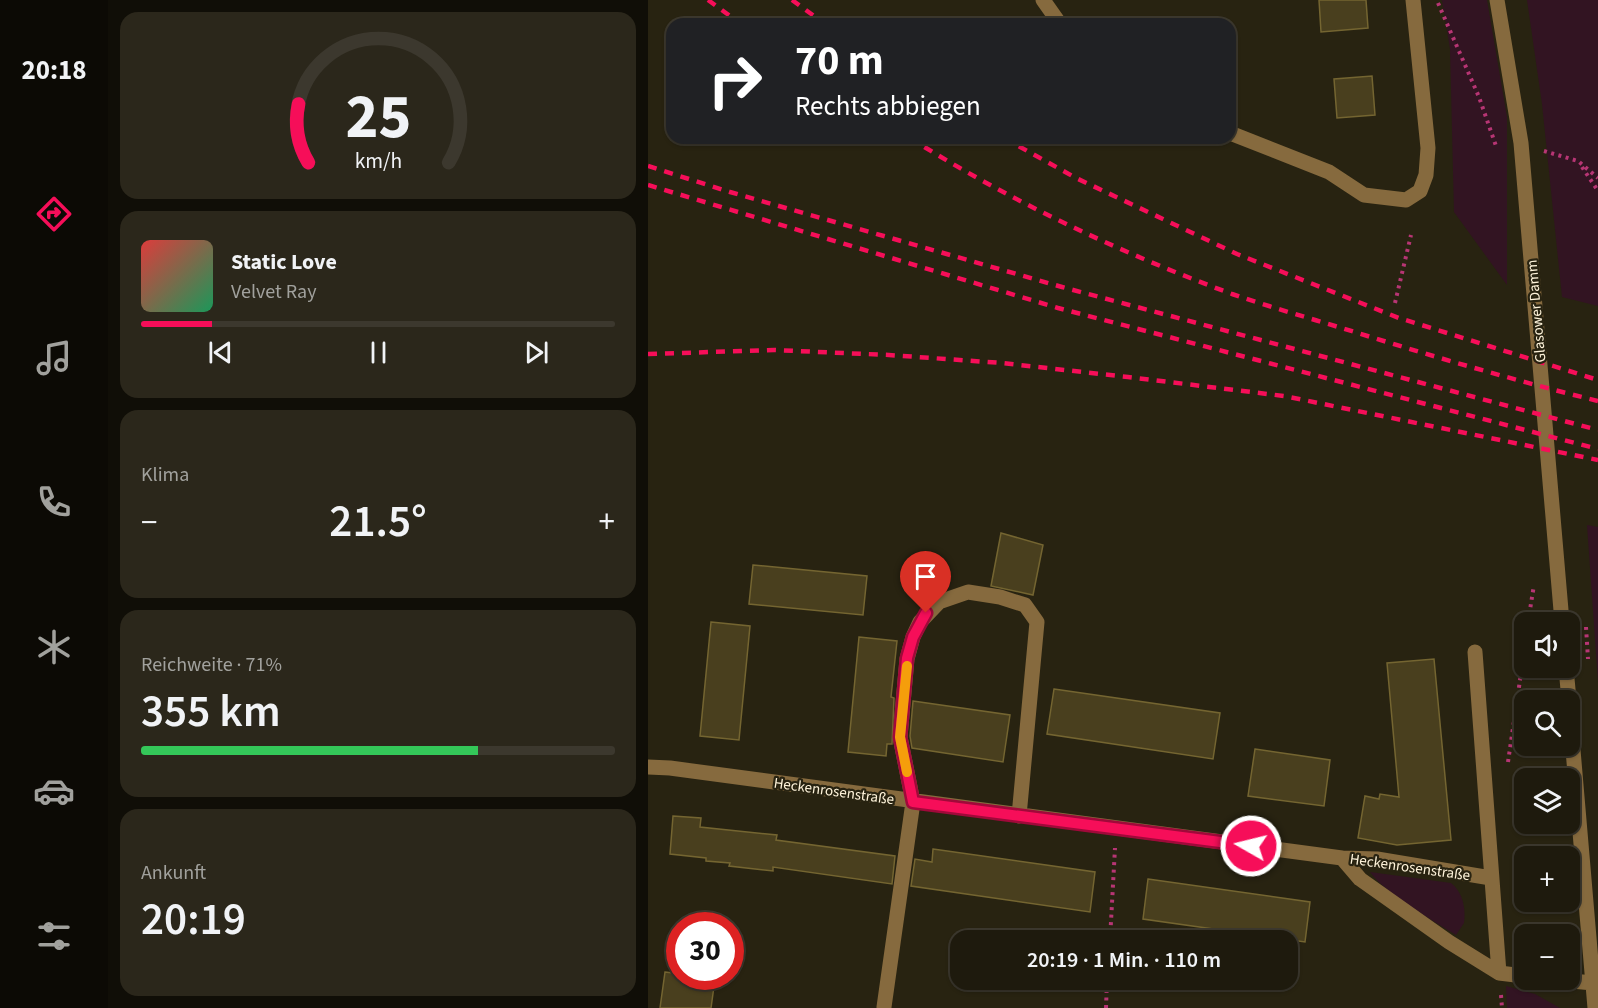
<!DOCTYPE html>
<html lang="de">
<meta charset="utf-8">
<style>
:root{--surface:#1e1a0d;--page:#2b271b;--text:#f1f3f6;--muted:#a1a19d;--line:#3c382e;--accent:#f60e59}
body{margin:0;font-family:"Source Sans 3",sans-serif;background:var(--page);color:var(--text);height:100vh;display:flex;flex-direction:column;font-size:22px;white-space:nowrap}
*{box-sizing:border-box;margin:0}
p{font-size:20px;color:var(--muted)}
.icon{flex:none;width:33px;height:33px;fill:none;stroke:currentColor;stroke-width:2;stroke-linecap:round;stroke-linejoin:round}
.map{position:relative;flex:1;overflow:hidden}
.drawer{display:flex;flex-direction:column;gap:12px;padding:12px;background:#100e07;width:540px}
.drawer>*{flex:none}
.guide{position:absolute;left:18px;top:18px;width:570px;height:126px;border-radius:18px;box-shadow:0 2px 4px #0004,0 0 0 2px var(--line);background:#202124;color:#fff;overflow:hidden}
.buttons{position:absolute;left:866px;top:612px;display:grid;gap:12px}
.buttons a{display:grid;place-items:center;width:66px;height:66px;border-radius:12px;background:var(--surface);box-shadow:0 2px 4px #0004,0 0 0 2px var(--line);font-size:30px}
.speed{position:absolute;left:18px;top:912px;display:flex;gap:12px;font-size:30px;font-weight:700;text-align:center}
.speed>*{display:grid;place-content:center;width:78px;height:78px;border-radius:50%;background:var(--surface);box-shadow:0 2px 4px #0004,0 0 0 2px var(--line);line-height:1}
.speed .limit{border:9px solid #d22;background:#fff;color:#111}
.pin{position:absolute;display:grid;place-items:center;width:51px;height:51px;color:#fff;margin:-62px -26px;border-radius:50% 50% 50% 0;rotate:-45deg;box-shadow:0 0 6px #0007}
.pin .icon{rotate:45deg}
.me{position:absolute;width:66px;margin:-33px;rotate:278deg;stroke-linejoin:round;filter:drop-shadow(0 0 4px #0008)}
.turn{display:flex;align-items:center;gap:21px;height:126px;padding:0 30px;font-size:27px}
.turn .icon{width:78px;height:78px;stroke-width:2.5}
.turn b{display:block;font-size:42px;line-height:51px}
.big{font-size:45px;font-weight:600;line-height:1.1}
.drawer .widget{flex:1;display:flex;flex-direction:column;justify-content:center;gap:9px;min-width:0;padding:0 21px;border-radius:18px;background:var(--page)}
.drawer .dial{align-items:center;gap:0}
.dial svg{height:156px;overflow:visible;fill:none;stroke:var(--line);stroke-width:7;stroke-linecap:round;text-anchor:middle}
.dial text{fill:var(--text);stroke:none}
.song{display:flex;align-items:center;gap:18px}
.cover{width:72px;height:72px;border-radius:9px;background:linear-gradient(135deg,hsl(0 70% 55%),hsl(150 70% 35%))}
.played{height:6px;border-radius:3px;background:linear-gradient(90deg,var(--accent) 15%,var(--line) 15%)}
.keys{display:flex;justify-content:space-around;direction:ltr}
.heat{display:flex;justify-content:space-between;align-items:center;font-size:33px;direction:ltr}
.charge{height:9px;border-radius:4px;background:linear-gradient(90deg,#34c759 71%,var(--line) 0)}
.trip{position:absolute;left:302px;top:930px;width:348px;height:60px;border-radius:18px;background:var(--surface);box-shadow:0 2px 4px #0004,0 0 0 2px var(--line);font-weight:600;line-height:60px;text-align:center}
main{display:flex;flex:1;min-height:0}
.menu{display:flex;flex-direction:column;width:108px;justify-content:space-around;align-items:center;background:#0c0a05;color:var(--muted)}
.menu .icon{width:42px;height:42px}
.menu .current{color:var(--accent)}
.menu b{font-size:27px;color:var(--text)}
.map>svg:first-child{display:block}
</style>
<main>
<nav class="menu">
<b>20:18</b>
<svg class="icon current" aria-label="directions" viewBox="0 0 24 24"><path d="M12 3l9 9-9 9-9-9zM9 14v-3h6M13 9l2 2-2 2"/></svg>
<svg class="icon" aria-label="music" viewBox="0 0 24 24"><path d="M9 18V5l10-2v13"/><circle cx="6" cy="18" r="3"/><circle cx="16" cy="16" r="3"/></svg>
<svg class="icon" aria-label="phone" viewBox="0 0 24 24"><path d="M5 4h4l2 5-3 2q2 4 5 5l2-3 5 2v4C11 20 4 13 5 4z"/></svg>
<svg class="icon" aria-label="climate" viewBox="0 0 24 24"><path d="M12 3v18M4 7l16 10M4 17L20 7"/></svg>
<svg class="icon" aria-label="car" viewBox="0 0 24 24"><path d="M5 17H2v-5l4-1 3-4h7l3 4 3 1v5h-3M9 17h6M6 11h13"/><circle cx="7" cy="17" r="2"/><circle cx="17" cy="17" r="2"/></svg>
<svg class="icon" aria-label="filters" viewBox="0 0 24 24"><path d="M4 7h16M4 17h16"/><circle cx="9" cy="7" r="2"/><circle cx="15" cy="17" r="2"/></svg>
</nav>
<section class="drawer">
<div class="widget dial"><svg viewBox="0 0 100 80">
<path d="M14 69A42 42 0 1 1 86 69"/>
<path d="M14 69A42 42 0 0 1 9 39" stroke="#f60e59"/>
<text x="50" y="56" font-size="32" font-weight="700">25</text>
<text x="50" y="72" font-size="11">km/h</text>
</svg></div>
<div class="widget">
<div class="song"><i class="cover"></i><div><b>Static Love</b><p>Velvet Ray</p></div></div>
<div class="played"></div>
<div class="keys"><svg class="icon" aria-label="previous" viewBox="0 0 24 24"><path d="M18 5L8 12l10 7zM5 5v14"/></svg><svg class="icon" aria-label="pause" viewBox="0 0 24 24"><path d="M8 5v14M16 5v14"/></svg><svg class="icon" aria-label="next" viewBox="0 0 24 24"><path d="M6 5l10 7-10 7zM19 5v14"/></svg></div>
</div>
<div class="widget"><p>Klima</p>
<div class="heat"><a>−</a><b class="big">21.5°</b><a>+</a></div>
</div>
<div class="widget"><p>Reichweite · 71%</p><b class="big">355 km</b><div class="charge"></div></div>
<div class="widget"><p>Ankunft</p><b class="big">20:19</b></div>
</section>
<div class="map">
<svg width="950" height="1008" viewBox="0 0 950 1008">
<rect width="100%" height="100%" fill="#282311"/>
<!-- green -->
<path fill="#321422" d="M794,0H839L859,117V285L806,212L802,49Z
M879,0H950V306L914,297L894,104Z
M939,525L950,527V682Z
M722,872L803,883C815,892 818,909 816,923L808,935C784,920 738,894 722,872Z
M858,986L887,994L912,1008H859Z"/>
<!-- building -->
<path fill="#493f1e" stroke="#746531" stroke-width="1.5" d="M671,0H718L720,28L673,32Z
M724,76L727,115L689,118L686,79Z
M353,533L395,545L385,595L343,586Z
M105,565L219,576L215,615L101,604Z
M63,622L102,626L91,740L52,736Z
M211,637L249,641L243,697L246,698L244,744H239L238,756L200,752Z
M786,659L803,840L749,845L710,838L717,796L731,799L732,794L751,797L739,663Z
M406,689L572,713L565,759L399,734Z
M265,701L362,715L355,762L264,748L262,736Z
M607,749L682,760L676,806L600,796Z
M25,816L53,818L52,827L129,835L128,840L247,856L244,884L125,867V871L81,866L82,863L58,861V858L22,854Z
M285,849L447,872L442,912L263,886L267,859L284,862Z
M500,879L662,902L657,942L495,919Z
M17,972L32,974V976L67,979L63,1008H12Z"/>
<g fill="none" stroke-linecap="round" stroke-linejoin="round">
<!-- path -->
<path stroke="#b73574" stroke-width="4" stroke-dasharray="3 4.5" stroke-linecap="butt" d="M790,3L831,97L848,146
M896,151L930,161L950,178
M934,167L950,191
M747,303L763,235
M880,622L886,585
M938,627L940,659
M860,762L876,653
M462,940L467,848
M853,995L854,1008
M458,1008L459,980"/>
<!-- minor -->
<path stroke="#866a3e" stroke-width="15" d="M395,0L412,24
M849,0L873,143L914,622
M582,133L681,172L716,195L758,200L772,191L778,175L780,148L765,0
M827,652L851,973
M918,668L921,700
M921,703L947,1008
M0,767L22,768L694,858L712,879L801,942L851,973L876,976
M694,858L729,859L843,878
M913,980L945,983
M236,1007L265,802L252,737L259,659L265,637L272,622L291,602L320,592L352,597L377,605L389,622L371,816"/>
<!-- rail -->
<path stroke="#f60e59" stroke-width="4.5" stroke-dasharray="9 8" stroke-linecap="butt" d="M60,0L93,24
M144,0L177,24
M262,138C362,201 473,253 584,294C625,308 668,320 710,333C790,358 869,381 950,401
M356,138L428,178L589,254L751,318L950,380
M0,166L82,192L414,287L950,430
M0,185L410,308L950,449
M0,354L126,350L241,355L354,363L480,377L636,396L950,460"/>
</g>
<g fill="none" stroke-linecap="round" stroke-linejoin="round">
<!-- route casing -->
<g stroke="#a0093a" stroke-width="15">
<path id="route" d="M278,613L265,637L259,658L252,737L265,802L603,846"/>
</g>
<!-- route -->
<use href="#route" stroke="#f60e59" stroke-width="10"/>
<!-- slow -->
<path stroke="#f59e0b" stroke-width="10" d="M259,666L252,737L259,772"/>
</g>
<g text-anchor="middle" stroke-width="4.5" stroke-linejoin="round" paint-order="stroke">
<!-- street labels -->
<g font-size="15" fill="#fef3da" stroke="#282311">
<text transform="translate(888 311) rotate(-95)" y="5">Glasower Damm</text>
<text transform="translate(186 791) rotate(8)" y="5">Heckenrosenstraße</text>
<text transform="translate(762 867) rotate(8)" y="5">Heckenrosenstraße</text>
</g>
</g>
</svg>
<div class="buttons">
<a><svg class="icon" aria-label="sound" viewBox="0 0 24 24"><path d="M4 9h4l5-4v14l-5-4H4zM17 9q2 3 0 6"/></svg></a>
<a><svg class="icon" aria-label="search" viewBox="0 0 24 24"><circle cx="10" cy="10" r="6"/><path d="M15 15l6 6"/></svg></a>
<a><svg class="icon" aria-label="layers" viewBox="0 0 24 24"><path d="M12 4l9 5-9 5-9-5zM3 14l9 5 9-5"/></svg></a>
<a>+</a>
<a>−</a>
</div>
<div class="speed"><div class="limit">30</div></div>
<div class="pin" style="left:278px;top:613px;background:#d93025"><svg class="icon" aria-label="arrive" viewBox="0 0 24 24"><path d="M6 21V4h12l-3 4 3 4H6"/></svg></div>
<svg class="me" style="left:603px;top:846px" viewBox="-20 -20 40 40"><circle r="17" fill="#f60e59" stroke="#fff" stroke-width="3"/><path d="M0-11L8 9 0 5-8 9z" fill="#fff"/></svg>
<div class="trip">20:19 · 1 Min. · 110 m</div>
<div class="guide">
<div class="turn"><svg class="icon" aria-label="right" viewBox="0 0 24 24"><path d="M7 20v-9h11M14 6l5 5-5 5"/></svg><div><b>70 m</b>Rechts abbiegen</div></div>
</div>
</div>
</main>
